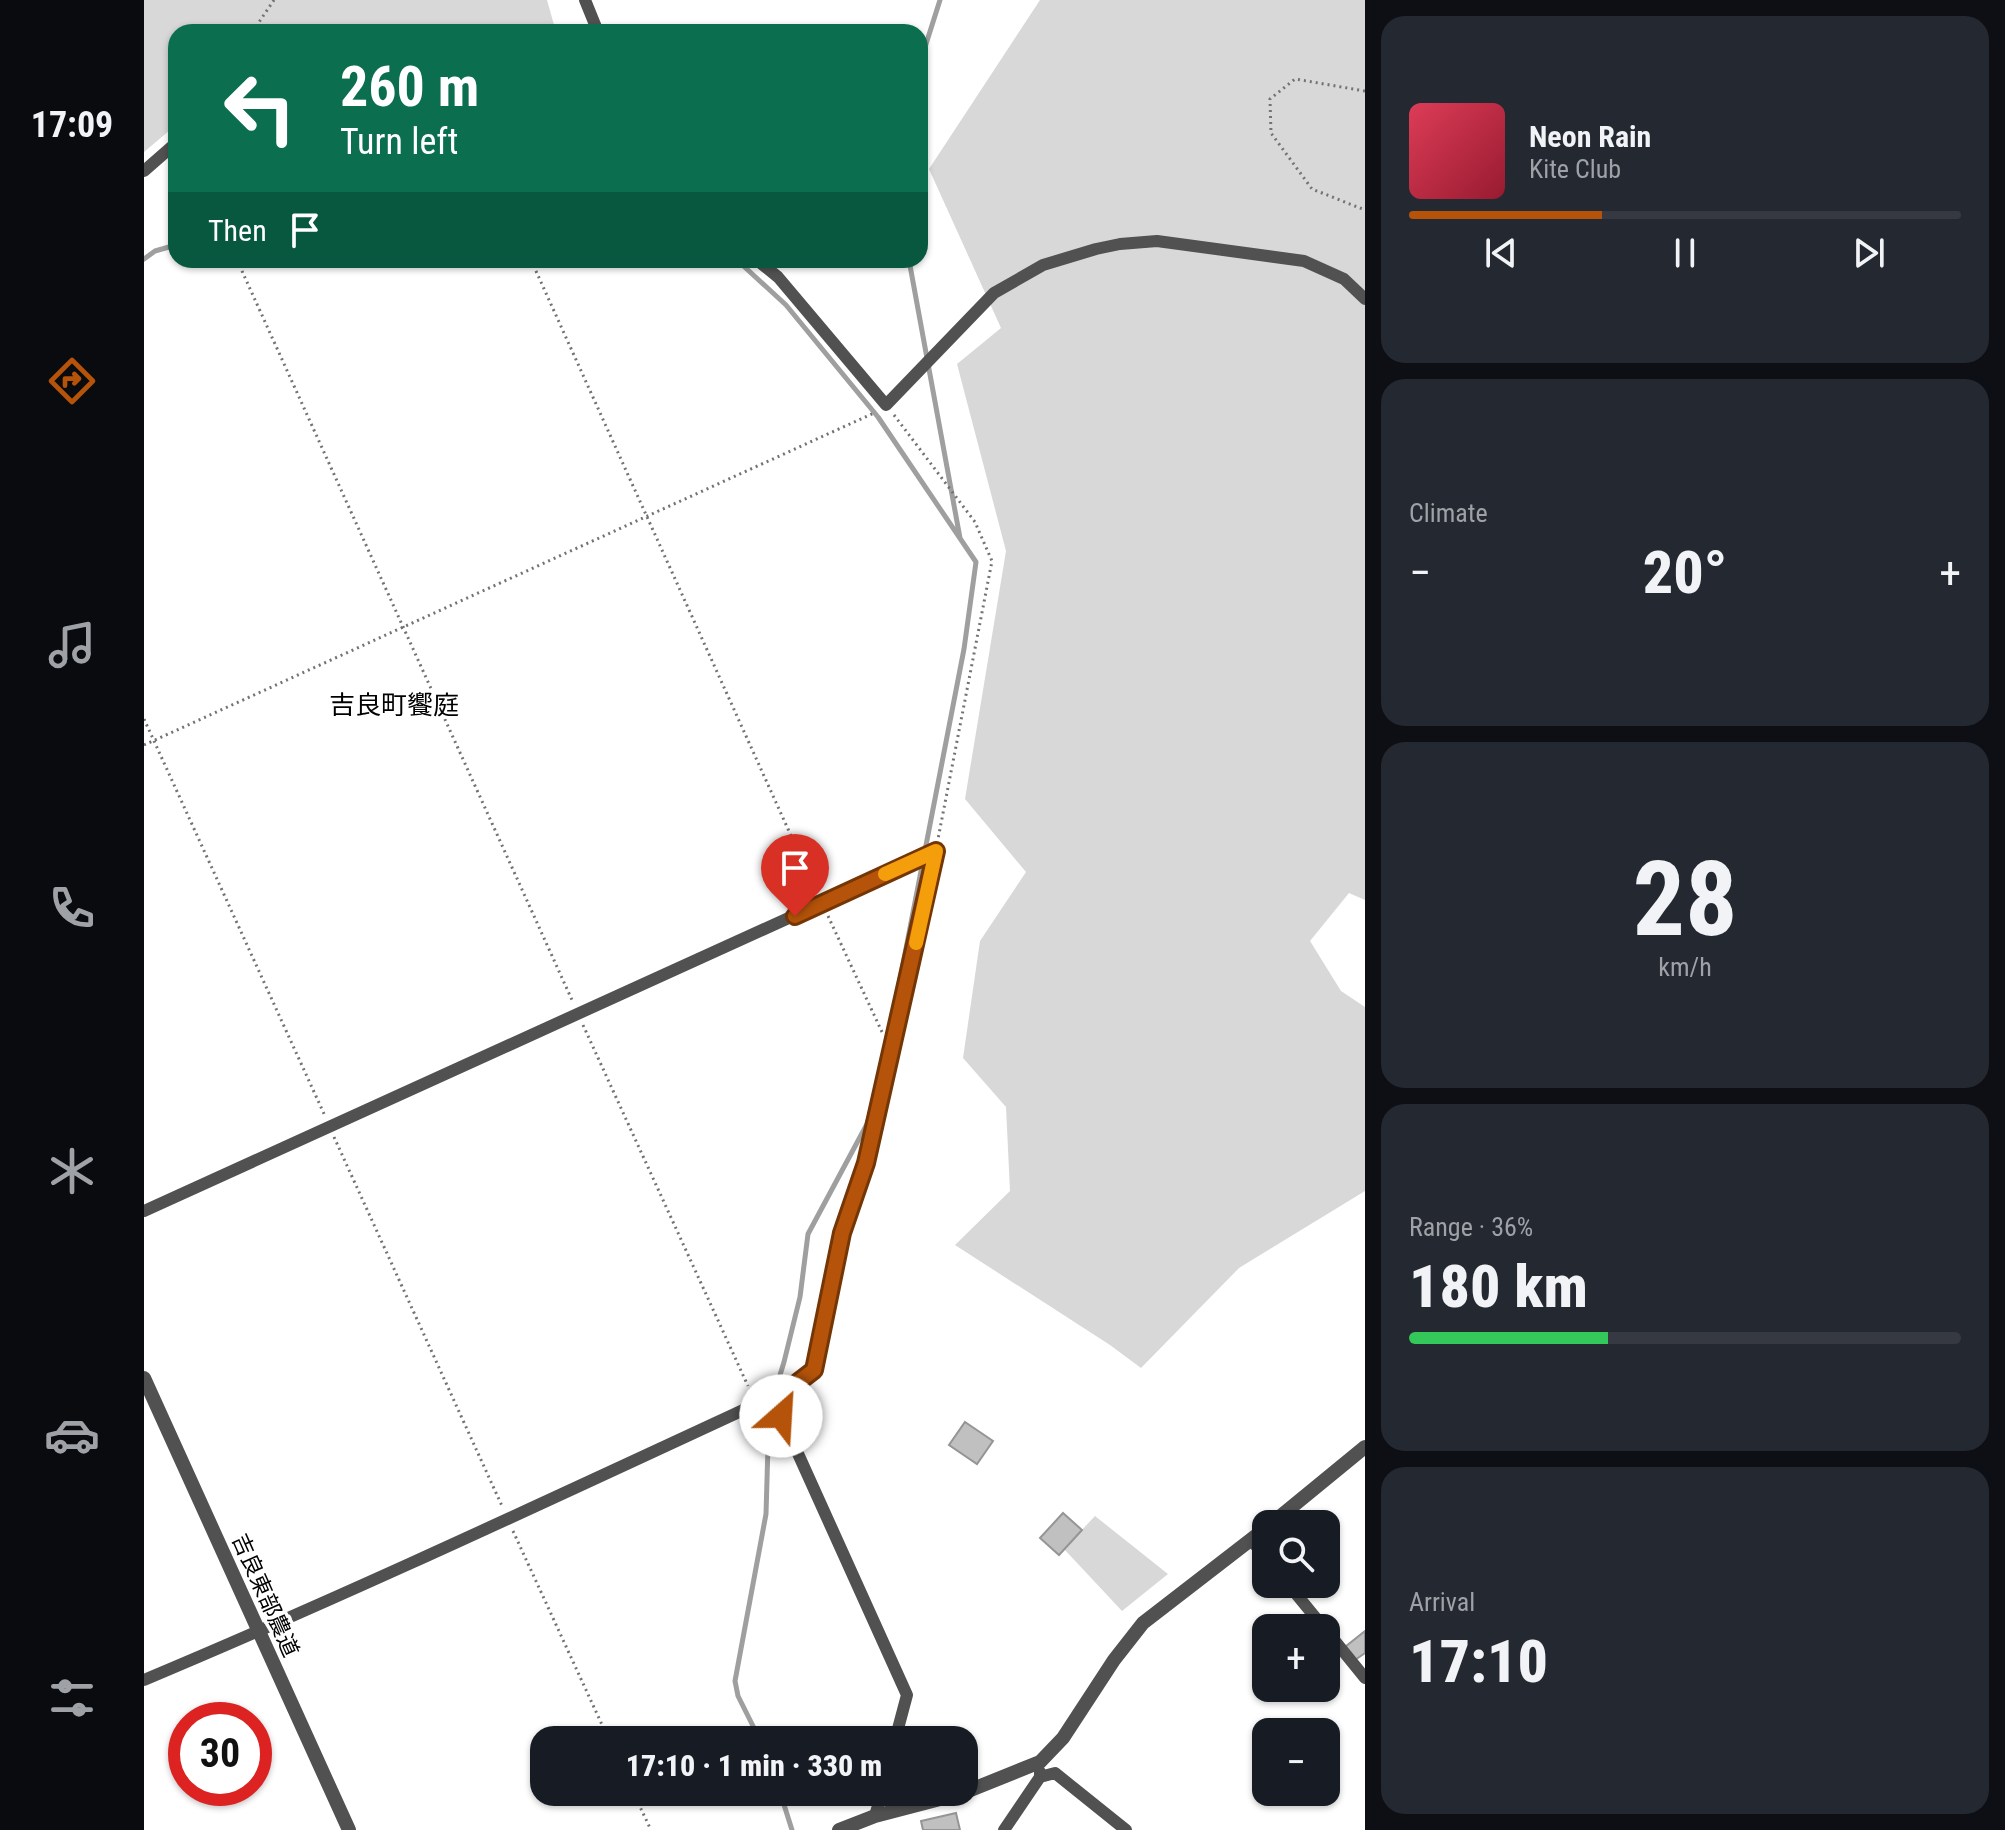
<!DOCTYPE html>
<meta charset="utf-8">
<style>
:root{--surface:#171b24;--page:#242831;--text:#f1f3f6;--muted:#9ea1a6;--line:#363941;--accent:#b45309}
body{margin:0;font-family:"Roboto Condensed","Noto Sans JP",sans-serif;background:var(--page);color:var(--text);height:100vh;display:flex;flex-direction:column;font-size:30px;white-space:nowrap}
*{box-sizing:border-box;margin:0}
p{font-size:26px;color:var(--muted)}
.icon{flex:none;width:44px;height:44px;fill:none;stroke:currentColor;stroke-width:2;stroke-linecap:round;stroke-linejoin:round}
.map{position:relative;flex:1;overflow:hidden}
.sheet{display:flex;flex-direction:column;gap:16px;padding:16px;background:#0d0f14;width:640px}
.sheet>*{flex:none}
.hud{position:absolute;left:24px;top:24px;width:760px;height:244px;border-radius:24px;box-shadow:0 2px 6px #0004;background:#0b6e4f;color:#fff;overflow:hidden}
.fabs{position:absolute;left:1108px;top:1510px;display:grid;gap:16px}
.fabs a{display:grid;place-items:center;width:88px;height:88px;border-radius:16px;background:var(--surface);box-shadow:0 2px 6px #0004;font-size:40px}
.speed{position:absolute;left:24px;top:1702px;display:flex;gap:16px;font-size:40px;font-weight:700;text-align:center}
.speed>*{display:grid;place-content:center;width:104px;height:104px;border-radius:50%;background:var(--surface);box-shadow:0 2px 6px #0004;line-height:1}
.speed .limit{border:12px solid #d22;background:#fff;color:#111}
.pin{position:absolute;display:grid;place-items:center;width:68px;height:68px;color:#fff;margin:-82px -34px;border-radius:50% 50% 50% 0;rotate:-45deg;box-shadow:0 0 8px #0007}
.pin .icon{rotate:45deg}
.me{position:absolute;width:88px;margin:-44px;rotate:26deg;stroke-linejoin:round;filter:drop-shadow(0 0 6px #0008)}
.turn{display:flex;align-items:center;gap:28px;height:168px;padding:0 40px;font-size:36px}
.turn .icon{width:104px;height:104px;stroke-width:2.5}
.turn b{display:block;font-size:56px;line-height:68px}
.then{display:flex;align-items:center;height:76px;padding:0 40px;background:#0003;gap:16px;font-size:30px}
.big{font-size:60px;font-weight:800;line-height:1.1}
.sheet .tile{flex:1;display:flex;flex-direction:column;justify-content:center;gap:12px;min-width:0;padding:0 28px;border-radius:24px;background:var(--page)}
.sheet .dial{align-items:center;gap:0}
.dial b{font-size:104px;line-height:1}
.song{display:flex;align-items:center;gap:24px}
.cover{width:96px;height:96px;border-radius:12px;background:linear-gradient(135deg,hsl(350 70% 55%),hsl(350 70% 35%))}
.played{height:8px;border-radius:4px;background:linear-gradient(90deg,var(--accent) 35%,var(--line) 35%)}
.keys{display:flex;justify-content:space-around;direction:ltr}
.heat{display:flex;justify-content:space-between;align-items:center;font-size:44px;direction:ltr}
.charge{height:12px;border-radius:6px;background:linear-gradient(90deg,#34c759 36%,var(--line) 0)}
.trip{position:absolute;left:386px;top:1726px;width:448px;height:80px;border-radius:24px;background:var(--surface);box-shadow:0 2px 6px #0004;font-weight:800;line-height:80px;text-align:center}
main{display:flex;flex:1;min-height:0}
.tabs{display:flex;flex-direction:column;width:144px;justify-content:space-around;align-items:center;background:#090b0e;color:var(--muted)}
.tabs .icon{width:56px;height:56px}
.tabs .current{color:var(--accent)}
.tabs b{font-size:36px;color:var(--text)}
.map>svg:first-child{display:block}
</style>
<main>
<nav class="tabs">
<b>17:09</b>
<svg class="icon current" aria-label="directions" viewBox="0 0 24 24"><path d="M12 3l9 9-9 9-9-9zM9 14v-3h6M13 9l2 2-2 2"/></svg>
<svg class="icon" aria-label="music" viewBox="0 0 24 24"><path d="M9 18V5l10-2v13"/><circle cx="6" cy="18" r="3"/><circle cx="16" cy="16" r="3"/></svg>
<svg class="icon" aria-label="phone" viewBox="0 0 24 24"><path d="M5 4h4l2 5-3 2q2 4 5 5l2-3 5 2v4C11 20 4 13 5 4z"/></svg>
<svg class="icon" aria-label="climate" viewBox="0 0 24 24"><path d="M12 3v18M4 7l16 10M4 17L20 7"/></svg>
<svg class="icon" aria-label="car" viewBox="0 0 24 24"><path d="M5 17H2v-5l4-1 3-4h7l3 4 3 1v5h-3M9 17h6M6 11h13"/><circle cx="7" cy="17" r="2"/><circle cx="17" cy="17" r="2"/></svg>
<svg class="icon" aria-label="filters" viewBox="0 0 24 24"><path d="M4 7h16M4 17h16"/><circle cx="9" cy="7" r="2"/><circle cx="15" cy="17" r="2"/></svg>
</nav>
<div class="map">
<svg width="1221" height="1830" viewBox="0 0 1221 1830">
<rect width="100%" height="100%" fill="#fff"/>
<!-- green -->
<path fill="#d8d8d8" d="M0,0H403L412,32H32V125L0,152Z
M896,0H1221V900L1205,893L1166,941L1197,991L1221,1007V1191L1095,1268L997,1368L966,1345L811,1245L866,1191L862,1107L819,1058L836,941L882,872L821,799L862,551L813,364L857,328L785,169Z
M951,1516L1024,1574L978,1611L920,1549Z"/>
<g fill="none" stroke-linecap="round" stroke-linejoin="round">
<!-- stream -->
<path stroke="#9f9f9f" stroke-width="5" d="M776,63L796,0
M0,259L11,251L32,245
M593,260L642,305L734,417L832,562L820,649L747,1026
M765,260L816,538
M616,1740L594,1696L591,1681L622,1514L625,1411L640,1362L656,1297L664,1234L723,1124L731,1098
M636,1792L648,1830"/>
</g>
<!-- building -->
<path fill="#c0c0c0" stroke="#959595" stroke-width="2" d="M821,1422L849,1441L833,1464L805,1445Z
M919,1513L938,1530L915,1555L896,1538Z
M1221,1631V1653L1211,1660L1201,1647Z
M812,1813L816,1830H779L777,1821Z"/>
<g fill="none" stroke-linecap="round" stroke-linejoin="round">
<!-- path -->
<path stroke="#737373" stroke-width="3" stroke-dasharray="2 4" stroke-linecap="butt" d="M112,32L111,28L130,0
M1221,91L1151,79L1126,99L1127,133L1168,189L1221,210
M93,260L428,1000
M387,260L672,891
M750,415L831,522L848,561L794,839
M0,719L181,1116
M0,745L730,413
M684,916L738,1032
M439,1025L604,1386
M190,1137L358,1506
M369,1531L465,1740
M489,1792L507,1830"/>
<!-- minor -->
<path stroke="#515151" stroke-width="12" d="M441,0L454,32
M0,171L32,143
M613,260L634,277L742,405L850,293L899,265L952,249L976,244L1013,241L1160,261L1200,279L1221,299
M0,1211L792,851
M1107,1540L1122,1557
M1144,1584L1180,1628
M1182,1630L1221,1678
M0,1680C205,1594 407,1499 608,1406L610,1399
M751,1740L763,1695L637,1416L644,1390L670,1370L698,1233L722,1163L792,851
M896,1777L911,1773L982,1830
M731,1816L738,1792
M860,1830L896,1777V1772"/>
<!-- tertiary -->
<path stroke="#515151" stroke-width="14" d="M0,1378L205,1830
M1127,1524L1221,1447
M695,1830L731,1816L819,1793L896,1762L919,1738L970,1660L999,1623L1122,1528"/>
</g>
<g fill="none" stroke-linecap="round" stroke-linejoin="round">
<!-- route casing -->
<g stroke="#753606" stroke-width="20">
<path id="route" d="M637,1416L644,1390L670,1370L698,1233L722,1163L792,851L651,916"/>
</g>
<!-- route -->
<use href="#route" stroke="#b45309" stroke-width="14"/>
<!-- slow -->
<path stroke="#f59e0b" stroke-width="14" d="M741,874L792,851L772,943"/>
</g>
<g text-anchor="middle" stroke-width="7" stroke-linejoin="round" paint-order="stroke">
<!-- street labels -->
<g font-size="22" fill="#000" stroke="#fff">
<text transform="translate(122 1595) rotate(66)" y="8">吉良東部農道</text>
</g>
<!-- quarter labels -->
<g font-size="26" fill="#000" stroke="#fff">
<text x="250" y="714">吉良町饗庭</text>
</g>
</g>
</svg>
<div class="fabs">
<a><svg class="icon" aria-label="search" viewBox="0 0 24 24"><circle cx="10" cy="10" r="6"/><path d="M15 15l6 6"/></svg></a>
<a>+</a>
<a>−</a>
</div>
<div class="speed"><div class="limit">30</div></div>
<div class="pin" style="left:651px;top:916px;background:#d93025"><svg class="icon" aria-label="arrive" viewBox="0 0 24 24"><path d="M6 21V4h12l-3 4 3 4H6"/></svg></div>
<svg class="me" style="left:637px;top:1416px" viewBox="-20 -20 40 40"><circle r="19" fill="#fff"/><path d="M0-13L10 11 0 6-10 11z" fill="#b45309"/></svg>
<div class="trip">17:10 · 1 min · 330 m</div>
<div class="hud">
<div class="turn"><svg class="icon" aria-label="left" viewBox="0 0 24 24"><path d="M17 20v-9H6M10 6l-5 5 5 5"/></svg><div><b>260 m</b>Turn left</div></div>
<div class="then">Then<svg class="icon" aria-label="arrive" viewBox="0 0 24 24"><path d="M6 21V4h12l-3 4 3 4H6"/></svg></div>
</div>
</div>
<section class="sheet">
<div class="tile">
<div class="song"><i class="cover"></i><div><b>Neon Rain</b><p>Kite Club</p></div></div>
<div class="played"></div>
<div class="keys"><svg class="icon" aria-label="previous" viewBox="0 0 24 24"><path d="M18 5L8 12l10 7zM5 5v14"/></svg><svg class="icon" aria-label="pause" viewBox="0 0 24 24"><path d="M8 5v14M16 5v14"/></svg><svg class="icon" aria-label="next" viewBox="0 0 24 24"><path d="M6 5l10 7-10 7zM19 5v14"/></svg></div>
</div>
<div class="tile"><p>Climate</p>
<div class="heat"><a>−</a><b class="big">20°</b><a>+</a></div>
</div>
<div class="tile dial"><b>28</b><p>km/h</p></div>
<div class="tile"><p>Range · 36%</p><b class="big">180 km</b><div class="charge"></div></div>
<div class="tile"><p>Arrival</p><b class="big">17:10</b></div>
</section>
</main>
